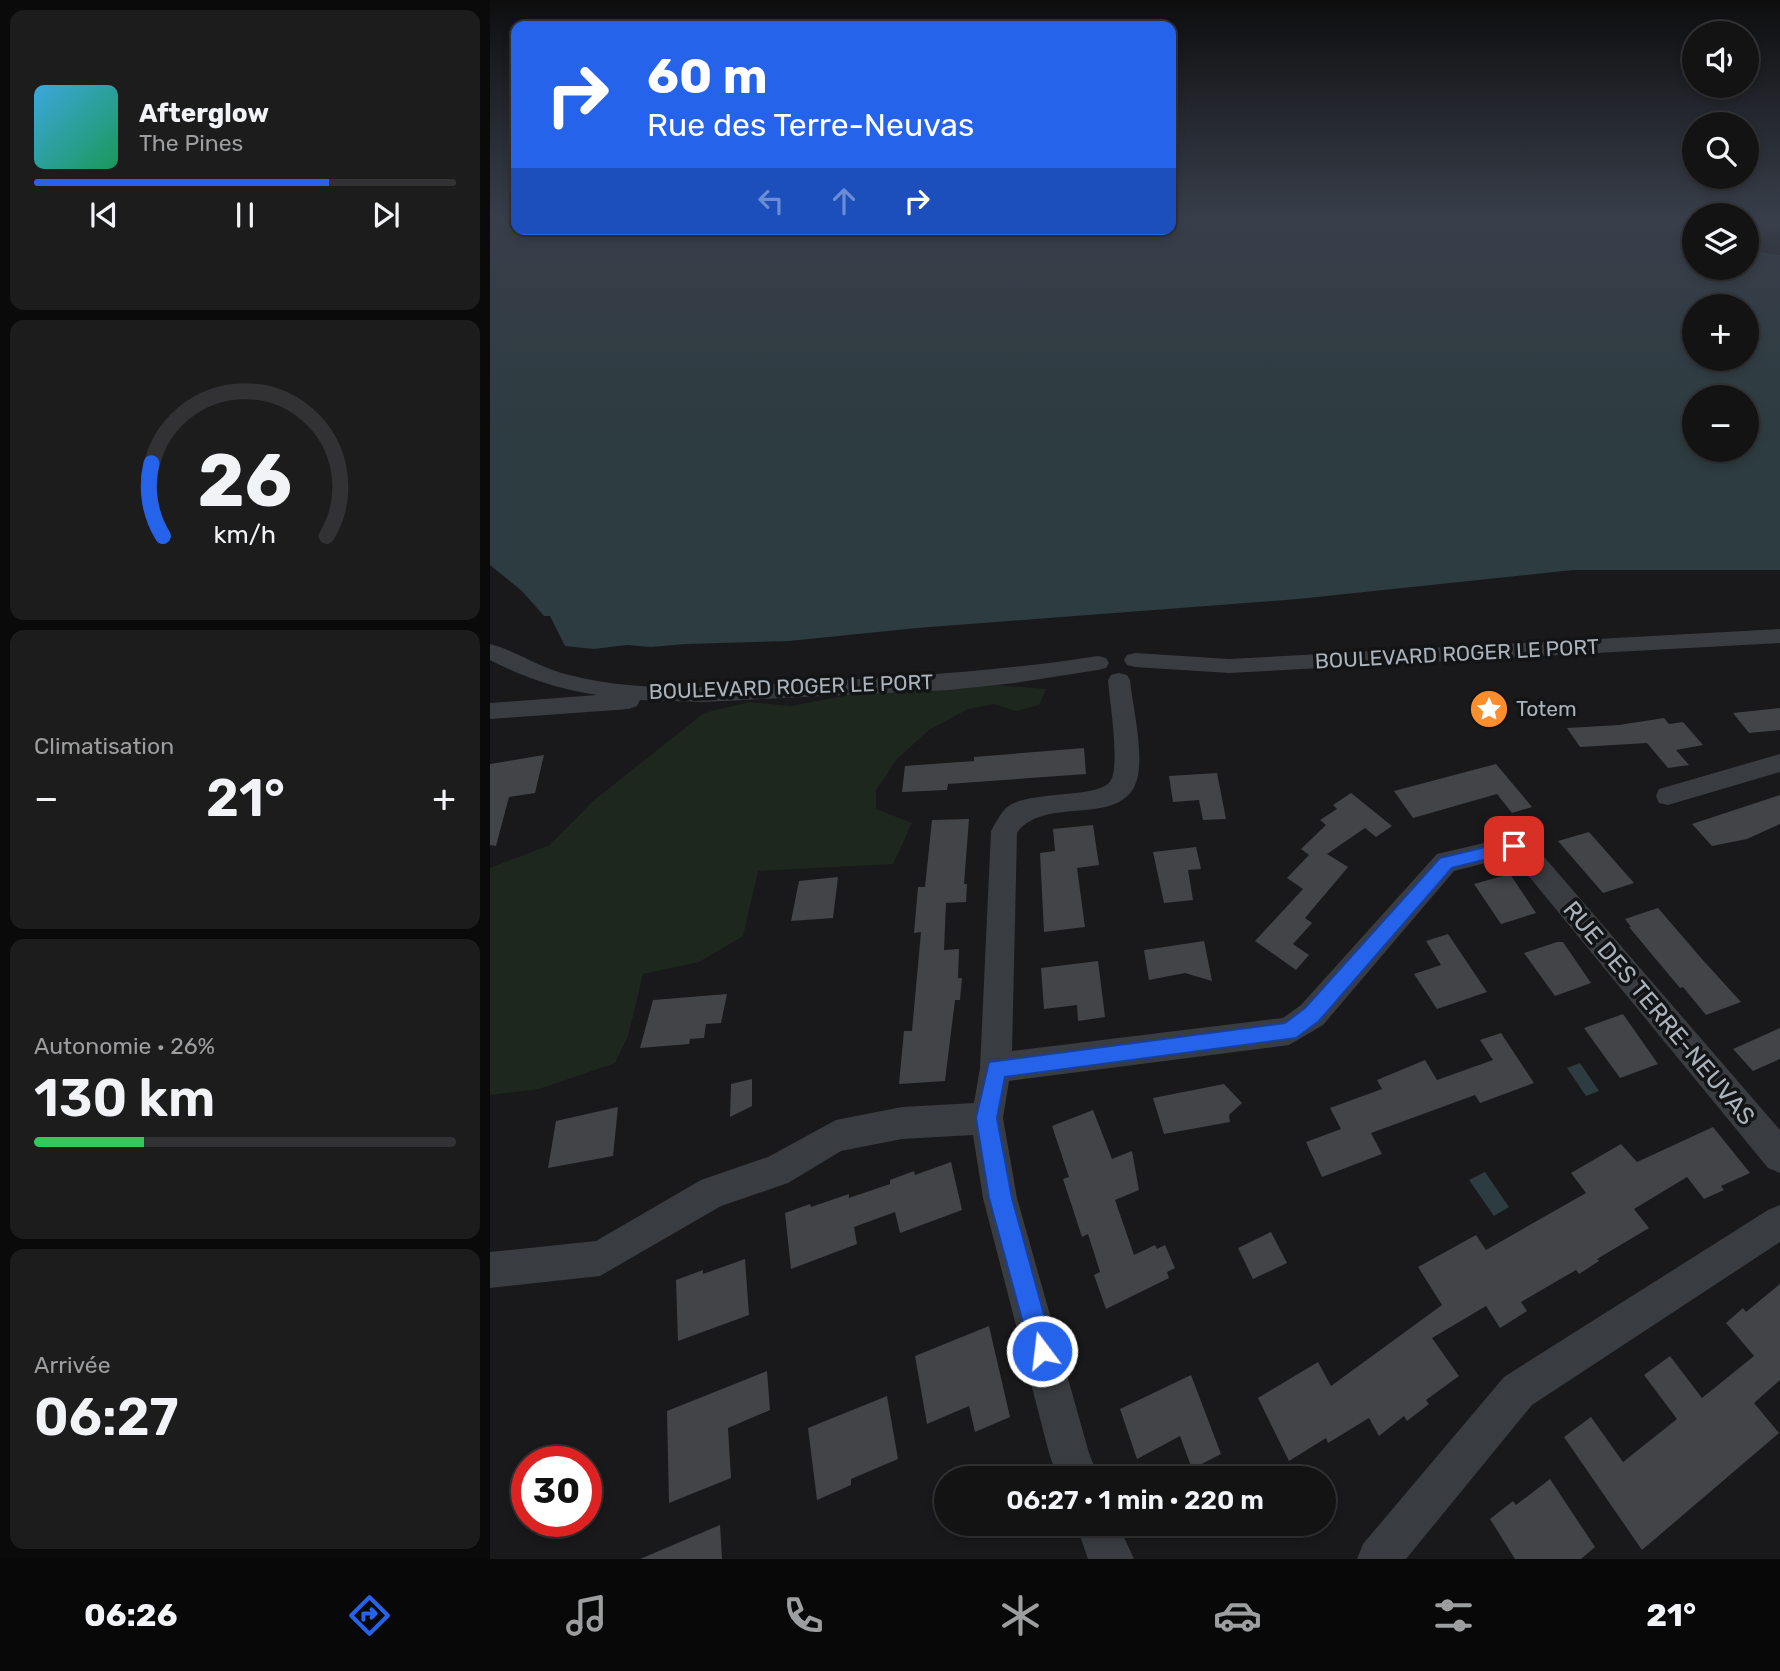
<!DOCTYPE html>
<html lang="fr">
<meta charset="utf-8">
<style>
:root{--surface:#131314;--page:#1c1c1d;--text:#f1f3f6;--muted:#9d9ea0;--line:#323234;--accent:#2563eb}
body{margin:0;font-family:Rubik,sans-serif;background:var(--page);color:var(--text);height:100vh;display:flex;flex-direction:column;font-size:26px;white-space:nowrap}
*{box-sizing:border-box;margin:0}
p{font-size:23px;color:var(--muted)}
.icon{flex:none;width:38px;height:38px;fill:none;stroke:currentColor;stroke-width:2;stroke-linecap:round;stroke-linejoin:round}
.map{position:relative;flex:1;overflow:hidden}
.details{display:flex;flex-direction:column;gap:10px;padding:10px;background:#0a0a0b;width:490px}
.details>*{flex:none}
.banner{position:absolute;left:21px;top:21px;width:665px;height:214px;border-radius:14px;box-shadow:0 4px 10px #0003,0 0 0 2px var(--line);background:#2563eb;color:#fff;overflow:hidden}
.buttons{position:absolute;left:1192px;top:21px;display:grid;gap:14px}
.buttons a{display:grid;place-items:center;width:77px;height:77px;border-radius:50%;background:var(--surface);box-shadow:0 4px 10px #0003,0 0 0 2px var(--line);font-size:35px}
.speed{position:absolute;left:21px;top:1446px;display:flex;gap:14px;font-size:35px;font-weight:700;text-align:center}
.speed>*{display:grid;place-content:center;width:91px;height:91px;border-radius:50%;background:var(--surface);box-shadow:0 4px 10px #0003,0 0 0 2px var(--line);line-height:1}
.speed .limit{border:10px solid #d22;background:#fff;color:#111}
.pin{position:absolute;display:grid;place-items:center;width:60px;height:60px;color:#fff;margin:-30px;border-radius:14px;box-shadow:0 4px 10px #0006}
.me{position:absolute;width:77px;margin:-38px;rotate:345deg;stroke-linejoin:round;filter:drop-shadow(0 0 5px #0008)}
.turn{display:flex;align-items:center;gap:24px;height:147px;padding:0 21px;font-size:32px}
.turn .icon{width:91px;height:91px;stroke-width:2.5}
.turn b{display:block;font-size:49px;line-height:60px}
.lanes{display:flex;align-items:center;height:66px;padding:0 21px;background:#0003;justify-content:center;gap:35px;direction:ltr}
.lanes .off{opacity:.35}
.big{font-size:52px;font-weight:600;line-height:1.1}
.details .card{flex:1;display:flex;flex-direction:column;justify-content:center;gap:10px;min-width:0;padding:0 24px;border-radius:14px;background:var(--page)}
.details .dial{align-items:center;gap:0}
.dial svg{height:182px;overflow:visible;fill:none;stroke:var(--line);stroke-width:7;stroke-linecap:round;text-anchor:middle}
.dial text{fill:var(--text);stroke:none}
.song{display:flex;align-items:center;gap:21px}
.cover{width:84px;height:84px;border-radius:10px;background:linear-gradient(135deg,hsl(200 70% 55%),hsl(150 70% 35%))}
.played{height:7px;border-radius:4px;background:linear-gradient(90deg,var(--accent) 70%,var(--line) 70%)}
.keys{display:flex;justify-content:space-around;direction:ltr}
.heat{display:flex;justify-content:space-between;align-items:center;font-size:38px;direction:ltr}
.charge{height:10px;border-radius:5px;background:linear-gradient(90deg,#34c759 26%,var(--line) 0)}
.trip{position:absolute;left:444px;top:1466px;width:402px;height:70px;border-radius:35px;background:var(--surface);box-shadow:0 4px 10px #0003,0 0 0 2px var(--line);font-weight:600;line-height:70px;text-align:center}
.tab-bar{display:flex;height:112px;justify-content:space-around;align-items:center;background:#080808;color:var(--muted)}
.tab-bar .icon{width:49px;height:49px}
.tab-bar .on{color:var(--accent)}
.tab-bar b{font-size:32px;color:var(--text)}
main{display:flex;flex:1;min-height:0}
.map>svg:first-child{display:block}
</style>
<main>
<section class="details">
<div class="card">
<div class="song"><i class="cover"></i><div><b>Afterglow</b><p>The Pines</p></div></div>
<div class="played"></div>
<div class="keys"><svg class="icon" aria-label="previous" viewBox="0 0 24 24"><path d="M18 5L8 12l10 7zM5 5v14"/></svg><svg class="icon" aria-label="pause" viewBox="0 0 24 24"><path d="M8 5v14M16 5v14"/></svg><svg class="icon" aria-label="next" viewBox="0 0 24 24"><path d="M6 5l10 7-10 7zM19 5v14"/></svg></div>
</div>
<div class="card dial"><svg viewBox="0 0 100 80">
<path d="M14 69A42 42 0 1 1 86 69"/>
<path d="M14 69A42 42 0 0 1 9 37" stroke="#2563eb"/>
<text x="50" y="56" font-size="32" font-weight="700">26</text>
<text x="50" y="72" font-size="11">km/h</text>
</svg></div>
<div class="card"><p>Climatisation</p>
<div class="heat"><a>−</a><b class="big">21°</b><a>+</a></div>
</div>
<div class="card"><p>Autonomie · 26%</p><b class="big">130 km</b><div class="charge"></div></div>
<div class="card"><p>Arrivée</p><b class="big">06:27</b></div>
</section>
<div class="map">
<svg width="1290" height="1559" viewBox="0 0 1290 1559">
<rect width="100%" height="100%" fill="#19191b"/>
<!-- green -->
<path fill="#1e271e" d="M468,682L556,689L549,705L526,711L504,704L478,709L439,730L407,759L386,790V809L422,823L403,864L268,871L253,936L209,962L153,974L138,1036L125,1063L49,1089L0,1095V868L60,845L103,801L214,713L260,702L301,706L370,693Z"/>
<!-- water -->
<path fill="#2d3c40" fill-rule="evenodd" d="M0,218H26V229H681V218H1204V268H1256L1257,250L1290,255V570H1083L808,599L427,628L299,641L195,644L161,647L137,645L104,649L75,646L60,616H54L32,591L0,565ZM1204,306H1256V359H1204ZM1204,397H1256V450H1204Z
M1257,218H1290V228L1257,244Z
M1090,1063L1109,1091L1096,1096L1077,1068Z
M995,1172L1019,1207L1004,1216L979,1180Z"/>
<!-- building -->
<path fill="#424448" d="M1290,708V730L1259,733L1243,713Z
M1174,718L1179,724L1193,722L1213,745L1186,750L1199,765L1178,768L1157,743L1090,747L1077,728L1129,725Z
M594,748L596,774L458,784L457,790L412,792L415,766L484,761V757Z
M54,755L45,793L19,797L6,846L0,845V764Z
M1006,764L1042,807L1022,813L1007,794L923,818L904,791Z
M727,773L736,819L713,820L709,800L683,802L679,776Z
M861,793L902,826L886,837L875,828L837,854L858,867L815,918L822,923L803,944L819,955L806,970L765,941L813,889L797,878L819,855L811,849L836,825L830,820L847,809L843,805Z
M1290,795V824L1257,839L1222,846L1202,824Z
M479,819L474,884H477L476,902L456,903L454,950L469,949L468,978H472L470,1000H465L455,1081L409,1084L414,1031H422L431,932L424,933L428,887H435L442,820Z
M603,825L609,865L587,868L595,927L554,932L550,853L565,851L563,829Z
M1099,832L1144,883L1113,893L1068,841Z
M706,847L711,869L698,870L703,900L674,903L663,852Z
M1020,874L1046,913L1011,924L984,884Z
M348,877L343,918L301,921L309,881Z
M1168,908L1211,958L1251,1002L1216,1015L1193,987L1190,988L1139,927H1141L1135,919Z
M958,934L997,992L947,1009L924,974L951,965L936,941Z
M714,941L722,981L695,973L659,980L654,950Z
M1067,942H1073L1101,983L1065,996L1034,953Z
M608,961L615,1017L588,1021L587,1005L554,1009L551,968Z
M237,994L231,1023L216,1024L214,1038L200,1039L199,1044L150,1048L163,1000Z
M1133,1014L1168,1064L1130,1078L1094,1028Z
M1290,1028V1059L1263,1071L1243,1049Z
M1011,1033L1044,1083L990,1103L985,1095L881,1133L892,1154L832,1177L816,1142L851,1129L840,1108L892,1089L887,1080L935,1060L947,1080L1003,1060L990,1040Z
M262,1079V1106L240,1117L241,1084Z
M734,1084L752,1103L739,1115L740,1122L674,1134L663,1098Z
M128,1107L123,1156L58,1168L66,1121Z
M603,1110L622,1159L642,1151L649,1190L625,1200L644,1255L665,1245L667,1249L675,1245L685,1268L677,1272L679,1278L616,1309L604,1275L610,1272L598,1234L592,1237L573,1179L579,1177L562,1126Z
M1223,1127L1260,1173L1231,1186L1234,1190L1214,1199L1197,1177L1144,1209L1159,1228L1107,1259L1109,1261L1089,1274L1086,1270L1031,1302L1037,1311L1010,1328L996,1306L942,1338L969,1376L936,1400L939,1404L917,1421L914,1416L889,1436L879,1418L838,1443L836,1438L799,1461L768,1398L828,1362L841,1386L952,1305L928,1267L986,1235L996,1250L1096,1193L1081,1173L1131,1144L1147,1162Z
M461,1162L472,1210L410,1233L405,1212L364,1227L367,1244L301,1269L295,1213L320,1204L321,1207L359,1194V1198L400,1184V1180L424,1171L425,1175Z
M781,1232L797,1263L763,1279L748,1248Z
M255,1259L259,1315L188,1341L186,1280L213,1270V1274Z
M1290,1284V1380L1264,1403L1289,1433L1152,1550L1074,1437L1101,1417L1133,1462L1187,1419L1154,1375L1180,1356L1212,1398L1264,1356L1236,1323L1253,1308L1256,1312Z
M499,1326L520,1417L485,1432L479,1406L437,1424L425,1356Z
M277,1371L280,1410L238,1428L241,1478L179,1503L177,1411Z
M701,1375L731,1454L702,1469L690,1436L647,1459L630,1409Z
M397,1396L408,1459L361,1479V1485L327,1500L318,1428Z
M1060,1479L1105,1547L1091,1559H1025L1000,1519L1023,1501L1026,1505Z
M230,1525L232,1559H150Z"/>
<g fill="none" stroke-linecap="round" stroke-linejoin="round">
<!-- minor -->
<path fill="#393c40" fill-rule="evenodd" d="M1290,629V643L739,673L645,667L637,665L634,660L637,655L645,653L739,659Z
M0,644C27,651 50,668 79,675C157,695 242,686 322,682C419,676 513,671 608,656L616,658L619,663L616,668L608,670L525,683L459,690L213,702L150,700L147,706L139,709L0,719V703L107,695C69,689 35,678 0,660Z
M629,673L637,675L640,680C643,708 651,739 649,767C645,835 556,791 527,833L522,1051L793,1018L811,1005L947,854L1024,836L1033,839L1055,858L1290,1130V1173L1278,1168L1037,874L1019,857L964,871L833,1025L799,1045L519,1081L513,1118L527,1198L599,1453L609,1479H568L559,1453L493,1198L483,1135L412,1139L351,1151L298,1183L231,1206L110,1276L0,1288V1252L106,1241L211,1180L278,1157L346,1120L412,1107L484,1103L490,1068L501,831C505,824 510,814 516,808C540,788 614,801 622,778C629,757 620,704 618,680L621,675Z
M1290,754V772L1178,805L1169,803L1166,796L1169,789Z
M1290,1205V1242L1042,1405L916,1559H867L873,1544L1014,1377L1278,1210Z
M586,1524H628L644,1559H598Z"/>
</g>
<!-- sky -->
<linearGradient id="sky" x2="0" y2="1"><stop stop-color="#0e0e0f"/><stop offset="0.5" stop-color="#383e4a"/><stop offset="1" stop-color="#383e4a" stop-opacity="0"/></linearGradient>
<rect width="1290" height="437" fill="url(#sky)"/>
<!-- route -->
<path fill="#2563eb" stroke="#184099" stroke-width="2" d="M1024,840L1030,842L1032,846L1030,851L962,868L829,1021L806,1038L515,1077L507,1118L522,1198L564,1351L561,1360L552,1363L543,1360L499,1198L486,1118L499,1062L795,1023L815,1008L950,858Z"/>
<!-- icons -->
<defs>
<g id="sight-disc" transform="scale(2.0125)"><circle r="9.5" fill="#fe8d2e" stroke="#131416"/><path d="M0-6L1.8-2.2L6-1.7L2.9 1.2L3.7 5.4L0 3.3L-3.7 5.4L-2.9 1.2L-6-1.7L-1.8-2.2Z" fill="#fff"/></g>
</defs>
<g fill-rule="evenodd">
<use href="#sight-disc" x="999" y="709"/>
</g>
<g text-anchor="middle" stroke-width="7" stroke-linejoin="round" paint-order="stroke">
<!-- street labels -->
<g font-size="21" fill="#aab3bb" stroke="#131416">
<text transform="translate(967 654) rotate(-3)" y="7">BOULEVARD ROGER LE PORT</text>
<text transform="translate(301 687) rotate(-2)" y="7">BOULEVARD ROGER LE PORT</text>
</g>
<!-- poi labels -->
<g font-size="21" fill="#aab3bb" stroke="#131416" text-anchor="start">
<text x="1026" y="716">Totem</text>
</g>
<!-- near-street labels -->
<g font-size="24" fill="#aab3bb" stroke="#131416">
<text transform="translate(1169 1013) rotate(50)" y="8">RUE DES TERRE-NEUVAS</text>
</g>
</g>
</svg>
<div class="buttons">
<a><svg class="icon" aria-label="sound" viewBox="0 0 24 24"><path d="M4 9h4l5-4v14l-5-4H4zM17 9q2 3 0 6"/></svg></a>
<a><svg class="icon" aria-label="search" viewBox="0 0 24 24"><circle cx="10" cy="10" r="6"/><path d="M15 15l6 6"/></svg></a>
<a><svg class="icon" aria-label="layers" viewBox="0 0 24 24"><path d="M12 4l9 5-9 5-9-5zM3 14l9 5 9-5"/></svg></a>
<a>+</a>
<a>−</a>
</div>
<div class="speed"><div class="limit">30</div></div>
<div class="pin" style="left:1024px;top:846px;background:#d93025"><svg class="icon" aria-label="arrive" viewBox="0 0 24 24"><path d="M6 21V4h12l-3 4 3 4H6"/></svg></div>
<svg class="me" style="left:552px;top:1351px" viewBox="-20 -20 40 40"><circle r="17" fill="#2563eb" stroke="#fff" stroke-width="3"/><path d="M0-11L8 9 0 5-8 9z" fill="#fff"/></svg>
<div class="trip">06:27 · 1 min · 220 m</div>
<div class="banner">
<div class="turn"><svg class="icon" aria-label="right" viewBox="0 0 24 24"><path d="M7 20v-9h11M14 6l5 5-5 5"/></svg><div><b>60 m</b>Rue des Terre-Neuvas</div></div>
<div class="lanes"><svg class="icon off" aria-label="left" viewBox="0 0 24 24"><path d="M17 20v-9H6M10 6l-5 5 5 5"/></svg><svg class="icon off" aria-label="ahead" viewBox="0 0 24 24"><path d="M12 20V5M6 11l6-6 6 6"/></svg><svg class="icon" aria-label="right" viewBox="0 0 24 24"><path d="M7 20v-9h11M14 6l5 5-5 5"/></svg></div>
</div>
</div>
</main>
<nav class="tab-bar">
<b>06:26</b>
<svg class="icon on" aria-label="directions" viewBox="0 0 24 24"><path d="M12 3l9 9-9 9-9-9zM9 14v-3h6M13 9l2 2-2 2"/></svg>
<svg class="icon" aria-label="music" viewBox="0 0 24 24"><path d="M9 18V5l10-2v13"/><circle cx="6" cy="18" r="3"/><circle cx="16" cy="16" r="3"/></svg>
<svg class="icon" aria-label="phone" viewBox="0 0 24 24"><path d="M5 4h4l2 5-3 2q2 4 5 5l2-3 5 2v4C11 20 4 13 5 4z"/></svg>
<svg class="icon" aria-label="climate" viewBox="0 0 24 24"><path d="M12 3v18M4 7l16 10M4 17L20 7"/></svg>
<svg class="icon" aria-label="car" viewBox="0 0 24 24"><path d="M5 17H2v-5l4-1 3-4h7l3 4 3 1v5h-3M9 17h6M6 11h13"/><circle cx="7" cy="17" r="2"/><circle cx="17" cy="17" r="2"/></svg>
<svg class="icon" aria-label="filters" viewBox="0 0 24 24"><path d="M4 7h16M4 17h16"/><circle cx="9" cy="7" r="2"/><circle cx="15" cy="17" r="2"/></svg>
<b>21°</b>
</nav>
